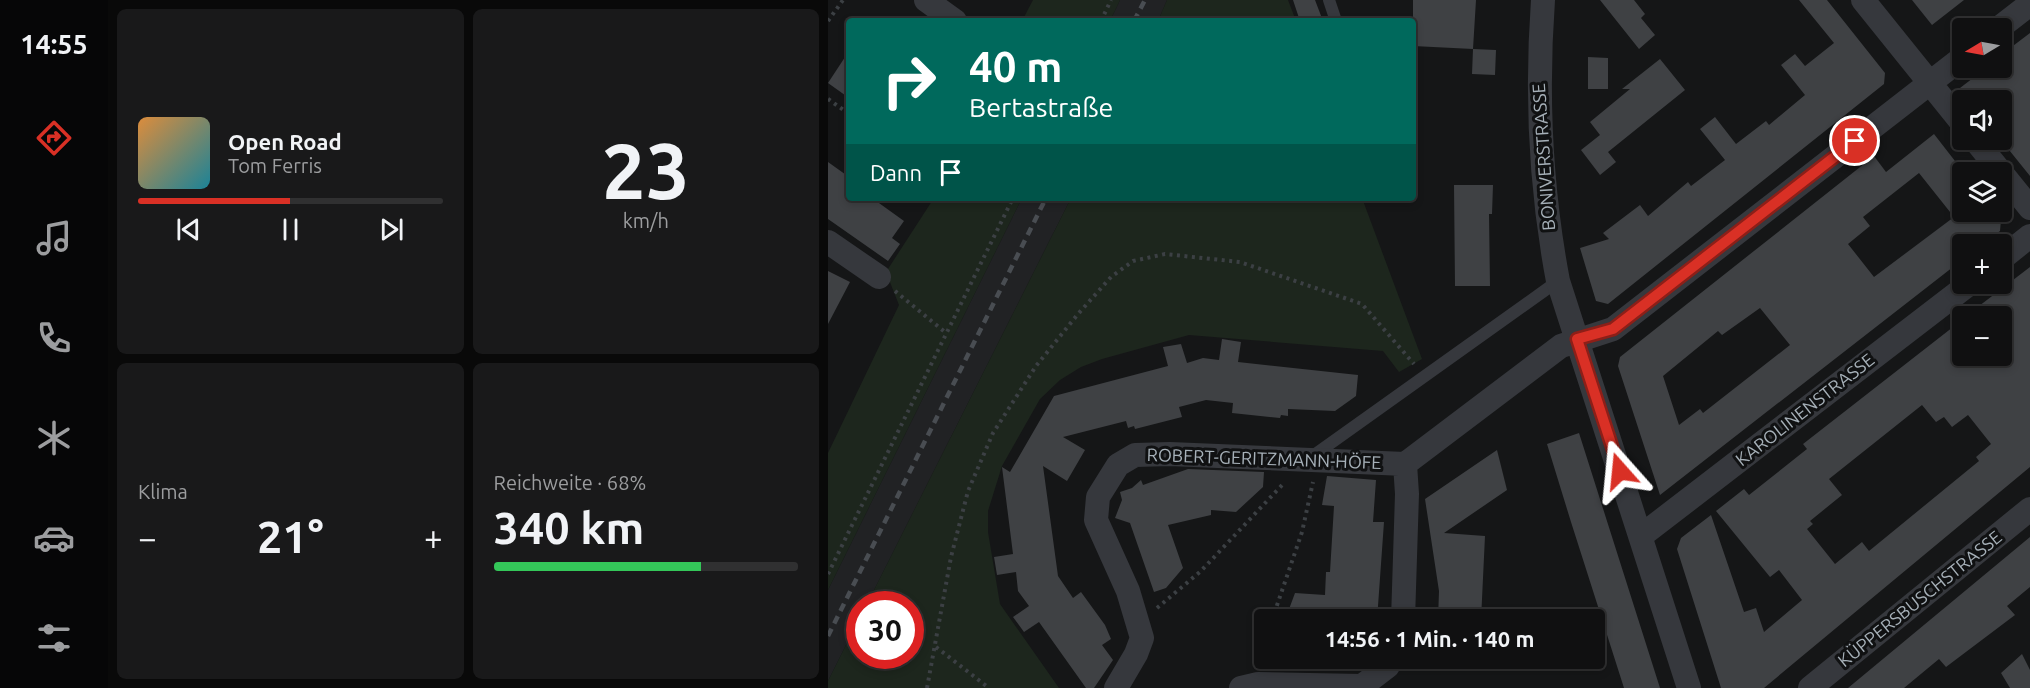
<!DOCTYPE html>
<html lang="de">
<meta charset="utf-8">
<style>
:root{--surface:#101011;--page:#19191a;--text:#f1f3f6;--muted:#9c9d9f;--line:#303031;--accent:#d93025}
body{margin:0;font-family:Ubuntu,sans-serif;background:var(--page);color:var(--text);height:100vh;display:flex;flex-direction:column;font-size:22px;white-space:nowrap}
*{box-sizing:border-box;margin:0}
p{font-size:20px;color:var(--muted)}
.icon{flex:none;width:33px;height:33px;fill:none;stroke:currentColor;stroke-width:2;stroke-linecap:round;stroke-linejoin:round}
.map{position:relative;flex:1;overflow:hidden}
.drawer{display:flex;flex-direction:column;gap:9px;padding:9px;background:#090909;width:720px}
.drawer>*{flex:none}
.guide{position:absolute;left:18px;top:18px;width:570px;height:183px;border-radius:6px;box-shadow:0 3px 9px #0003,0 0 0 2px var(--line);background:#00695c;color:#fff;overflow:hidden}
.needle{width:39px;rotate:260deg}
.fabs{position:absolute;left:1124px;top:18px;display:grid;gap:12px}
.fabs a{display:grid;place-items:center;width:60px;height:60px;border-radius:6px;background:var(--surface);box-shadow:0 3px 9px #0003,0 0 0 2px var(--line);font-size:30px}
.speed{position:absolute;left:18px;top:591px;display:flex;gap:12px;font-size:30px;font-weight:700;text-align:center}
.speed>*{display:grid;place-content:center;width:78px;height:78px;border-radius:50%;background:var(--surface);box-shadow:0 3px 9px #0003,0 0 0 2px var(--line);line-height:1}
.speed .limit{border:9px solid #d22;background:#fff;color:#111}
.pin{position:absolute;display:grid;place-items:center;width:51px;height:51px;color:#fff;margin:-26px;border:3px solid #fff;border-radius:50%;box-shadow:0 2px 6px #0007}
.me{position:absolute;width:66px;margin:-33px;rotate:342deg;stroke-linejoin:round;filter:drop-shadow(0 0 4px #0008)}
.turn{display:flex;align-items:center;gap:21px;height:126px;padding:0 24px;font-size:27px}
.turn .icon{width:78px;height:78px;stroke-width:2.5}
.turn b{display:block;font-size:42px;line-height:51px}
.then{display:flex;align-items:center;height:57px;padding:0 24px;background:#0003;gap:12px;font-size:22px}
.big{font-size:45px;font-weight:700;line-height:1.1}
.drawer .tile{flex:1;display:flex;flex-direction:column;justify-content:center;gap:9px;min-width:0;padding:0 21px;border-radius:9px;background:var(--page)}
.drawer .dial{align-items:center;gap:0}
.dial b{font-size:78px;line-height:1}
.song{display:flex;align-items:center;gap:18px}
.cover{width:72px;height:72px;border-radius:9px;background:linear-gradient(135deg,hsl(30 70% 55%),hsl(190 70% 35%))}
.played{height:6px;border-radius:3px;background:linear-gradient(90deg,var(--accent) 50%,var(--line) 50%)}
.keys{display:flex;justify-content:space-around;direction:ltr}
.heat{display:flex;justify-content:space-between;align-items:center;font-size:33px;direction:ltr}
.charge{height:9px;border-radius:4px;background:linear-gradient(90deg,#34c759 68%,var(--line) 0)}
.drawer .tiles{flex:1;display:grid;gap:9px;grid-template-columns:repeat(2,1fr)}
.trip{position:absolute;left:426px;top:609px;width:351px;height:60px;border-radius:6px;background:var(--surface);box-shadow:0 3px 9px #0003,0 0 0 2px var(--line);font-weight:700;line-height:60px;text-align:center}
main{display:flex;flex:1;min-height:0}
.menu{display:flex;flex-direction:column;width:108px;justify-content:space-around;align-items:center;background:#060607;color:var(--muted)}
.menu .icon{width:42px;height:42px}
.menu .selected{color:var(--accent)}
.menu b{font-size:27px;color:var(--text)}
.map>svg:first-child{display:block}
</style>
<main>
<nav class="menu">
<b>14:55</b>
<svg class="icon selected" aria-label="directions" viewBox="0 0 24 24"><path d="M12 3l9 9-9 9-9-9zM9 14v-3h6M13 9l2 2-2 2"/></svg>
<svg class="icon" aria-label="music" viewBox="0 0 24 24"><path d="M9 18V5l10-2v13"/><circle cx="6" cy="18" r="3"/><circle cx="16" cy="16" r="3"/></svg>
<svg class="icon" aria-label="phone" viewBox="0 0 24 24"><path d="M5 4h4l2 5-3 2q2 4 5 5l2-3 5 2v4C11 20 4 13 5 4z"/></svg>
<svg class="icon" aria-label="climate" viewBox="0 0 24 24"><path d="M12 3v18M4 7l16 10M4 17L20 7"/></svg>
<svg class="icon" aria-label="car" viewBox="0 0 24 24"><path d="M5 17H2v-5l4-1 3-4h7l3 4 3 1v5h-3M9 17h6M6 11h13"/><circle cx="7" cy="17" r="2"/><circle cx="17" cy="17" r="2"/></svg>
<svg class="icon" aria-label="filters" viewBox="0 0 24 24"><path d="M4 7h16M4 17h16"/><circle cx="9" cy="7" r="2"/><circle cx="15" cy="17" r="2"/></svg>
</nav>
<section class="drawer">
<div class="tiles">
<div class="tile">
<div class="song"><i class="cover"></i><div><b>Open Road</b><p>Tom Ferris</p></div></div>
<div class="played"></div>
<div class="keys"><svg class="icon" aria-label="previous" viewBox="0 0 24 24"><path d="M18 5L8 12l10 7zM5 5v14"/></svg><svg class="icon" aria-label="pause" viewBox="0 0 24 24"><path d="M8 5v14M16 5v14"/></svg><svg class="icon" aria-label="next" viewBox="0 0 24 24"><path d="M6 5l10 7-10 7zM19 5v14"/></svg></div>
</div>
<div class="tile dial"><b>23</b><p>km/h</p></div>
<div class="tile"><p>Klima</p>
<div class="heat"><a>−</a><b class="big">21°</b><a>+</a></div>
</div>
<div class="tile"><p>Reichweite · 68%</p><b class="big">340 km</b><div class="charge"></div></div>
</div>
</section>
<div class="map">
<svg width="1202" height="688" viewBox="0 0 1202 688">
<rect width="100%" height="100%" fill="#151617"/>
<!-- built -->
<path fill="#212224" d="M292,0H339L330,21H282Z
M194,198H243L39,604H32L31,619L0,681V590Z"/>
<!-- green -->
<path fill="#1d261d" d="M205,0H292L282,21H194Z
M339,0H460L468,21H330Z
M106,198H194L0,590V453L71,305L58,272Z
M243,198H534L594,359L571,372L555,351L361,335L274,359L253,367L232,380L212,399L174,466L160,511V532L172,604L231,688H0V681L31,619L32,656H82V604H39Z"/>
<!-- building -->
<path fill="#3f4144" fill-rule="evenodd" d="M465,0H487L495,21H472Z
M585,0H648L645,49L585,46Z
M772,0H806L817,14L813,18L827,35L811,49Z
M971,0H999L1057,73L1056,84L780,304L768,301L752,248L781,239L775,233L812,205L820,216L860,182L863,186L897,160L872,129L887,117L908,144L938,121L941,125L977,95L953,65L967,54L977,66L1006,43Z
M1084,0H1136L1104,25Z
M1202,33V176L1173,140V100H1141L1132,88L1158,68H1173V55Z
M645,49L668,50L667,75L644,74Z
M21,51V98L0,83Z
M760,57L780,58V89H760Z
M832,59L857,90L780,152L788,162L772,175L753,150L772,135L762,122L802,89H794Z
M1106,134L1134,170V212H1167L1173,220L1172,231L1154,244H1134V260L832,495L790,366L792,357L1046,156L1058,172ZM1091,173L1126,217L1046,277L1020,244L1042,226L1035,217ZM932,308L962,345L875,413L872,409L851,425L835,376L890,331L894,335Z
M0,162L21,177V198H44L76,221L64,238L72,244L60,261L0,219Z
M626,185H665L664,214H661L662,286H627Z
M1202,267V467L936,688H893L849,549L853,538L883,515L916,612L928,608L936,632L974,600L951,570L942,577L888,511L916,489L921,495L979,449L975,444L1134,320V356H1173V316H1138ZM1094,405L1108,422L1116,417L1124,427L1140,415L1163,444L1148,457L1151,461L1041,551L1034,542L1007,564L979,529L985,524L982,521L1014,495L1001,479Z
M0,271L22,282L0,324Z
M394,339L413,342L410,362L530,375L528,396L507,411L460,409V416L453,415L452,418L404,413L405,403L378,400L351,407L354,417L307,429L306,426L300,428L298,421L235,437L257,450L239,481L215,466L230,576L245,598L253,592L277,625L283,639L274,645L285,660L266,688H258L211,622L196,632L185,617L201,606L190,591L188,572L169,575L166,557L185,554L174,467L182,472L226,396L340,366L335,347L353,344L359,363L375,358L391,360Z
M751,433L785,540L832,688H796L743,522L719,444Z
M669,450L679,490L616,533L657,536L653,620H610L611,591L597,499Z
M360,469L436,472L435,487L408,512L383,510V515L340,525L355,568L338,588L326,592L302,523L287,518L294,500L292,492L304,488L313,480L315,485Z
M499,476L548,480L545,522H556L549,620H457L467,593L497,595L498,572H502L506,506L494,505Z
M1202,537V587L1179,606L1187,615L1118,667L1111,659L1076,688H1020Z
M1194,654L1202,670V688H1182L1173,673Z"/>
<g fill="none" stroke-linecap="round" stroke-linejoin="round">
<!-- path -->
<path stroke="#3c4044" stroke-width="4" stroke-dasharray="3 4.5" stroke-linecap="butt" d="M0,21L15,0
M273,21L283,0
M0,99L21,114
M67,291L118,333
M0,574L185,198
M329,608L373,571L456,483
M444,620L474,532L485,482
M108,647L161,688
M427,662L436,638
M99,688L123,557L140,491L165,433L208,366L250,314L283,277L305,261L337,254L412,262L534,304L586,364"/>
<!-- service -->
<path stroke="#36383d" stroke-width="12" d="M501,0L508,21
M482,458L730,281"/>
<!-- minor -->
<path stroke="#36383d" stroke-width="24" d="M98,0L127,21
M715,0C708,96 712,186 730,281L861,688
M1035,0L1134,123
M1171,28L1202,4
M1147,140L1202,208
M0,242L51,277
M1173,259L1202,236
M813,536L1141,284
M575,620L579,494L577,464
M288,688L308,654L314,638L300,591L268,520L270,497L290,465L307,455L342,454L577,464L733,346L785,329L1134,58
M413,688L430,684L534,686L560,666L564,658
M982,688L1202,509"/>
<!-- rail -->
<path stroke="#494d52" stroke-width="4.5" stroke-dasharray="8 6" stroke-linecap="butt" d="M306,21L317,0
M0,636L218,198"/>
</g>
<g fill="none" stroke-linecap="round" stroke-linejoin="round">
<!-- route casing -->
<g stroke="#8d1f18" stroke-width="15">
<path id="route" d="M792,471L749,339L785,329L1027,141"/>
</g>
<!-- route -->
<use href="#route" stroke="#d93025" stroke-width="10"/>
</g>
<g text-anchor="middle" stroke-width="6" stroke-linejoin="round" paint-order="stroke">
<!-- street labels -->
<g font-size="18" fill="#a6b0b8" stroke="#101112">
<text transform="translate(716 157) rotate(-94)" y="6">BONIVERSTRASSE</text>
<text transform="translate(977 410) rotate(-38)" y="6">KAROLINENSTRASSE</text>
<text transform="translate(436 459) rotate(2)" y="6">ROBERT-GERITZMANN-HÖFE</text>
<text transform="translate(1092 599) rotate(-39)" y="6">KÜPPERSBUSCHSTRASSE</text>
</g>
</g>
</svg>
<div class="fabs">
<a><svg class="needle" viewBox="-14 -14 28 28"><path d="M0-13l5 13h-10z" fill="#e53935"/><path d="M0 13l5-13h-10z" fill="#9c9d9f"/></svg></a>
<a><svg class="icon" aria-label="sound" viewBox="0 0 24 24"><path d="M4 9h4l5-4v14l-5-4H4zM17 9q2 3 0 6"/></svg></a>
<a><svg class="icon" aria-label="layers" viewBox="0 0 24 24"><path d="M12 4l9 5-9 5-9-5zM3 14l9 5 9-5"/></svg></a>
<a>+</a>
<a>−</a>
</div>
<div class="speed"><div class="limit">30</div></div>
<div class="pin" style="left:1027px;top:141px;background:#d93025"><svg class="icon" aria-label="arrive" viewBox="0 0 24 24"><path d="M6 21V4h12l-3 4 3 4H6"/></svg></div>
<svg class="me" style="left:792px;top:471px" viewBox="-20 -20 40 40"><path d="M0-17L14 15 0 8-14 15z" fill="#d93025" stroke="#fff" stroke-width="4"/></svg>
<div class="trip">14:56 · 1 Min. · 140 m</div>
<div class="guide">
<div class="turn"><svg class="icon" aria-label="right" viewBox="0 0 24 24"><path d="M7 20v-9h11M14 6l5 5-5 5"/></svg><div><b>40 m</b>Bertastraße</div></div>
<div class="then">Dann<svg class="icon" aria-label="arrive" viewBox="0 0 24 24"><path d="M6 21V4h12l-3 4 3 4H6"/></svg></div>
</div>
</div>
</main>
